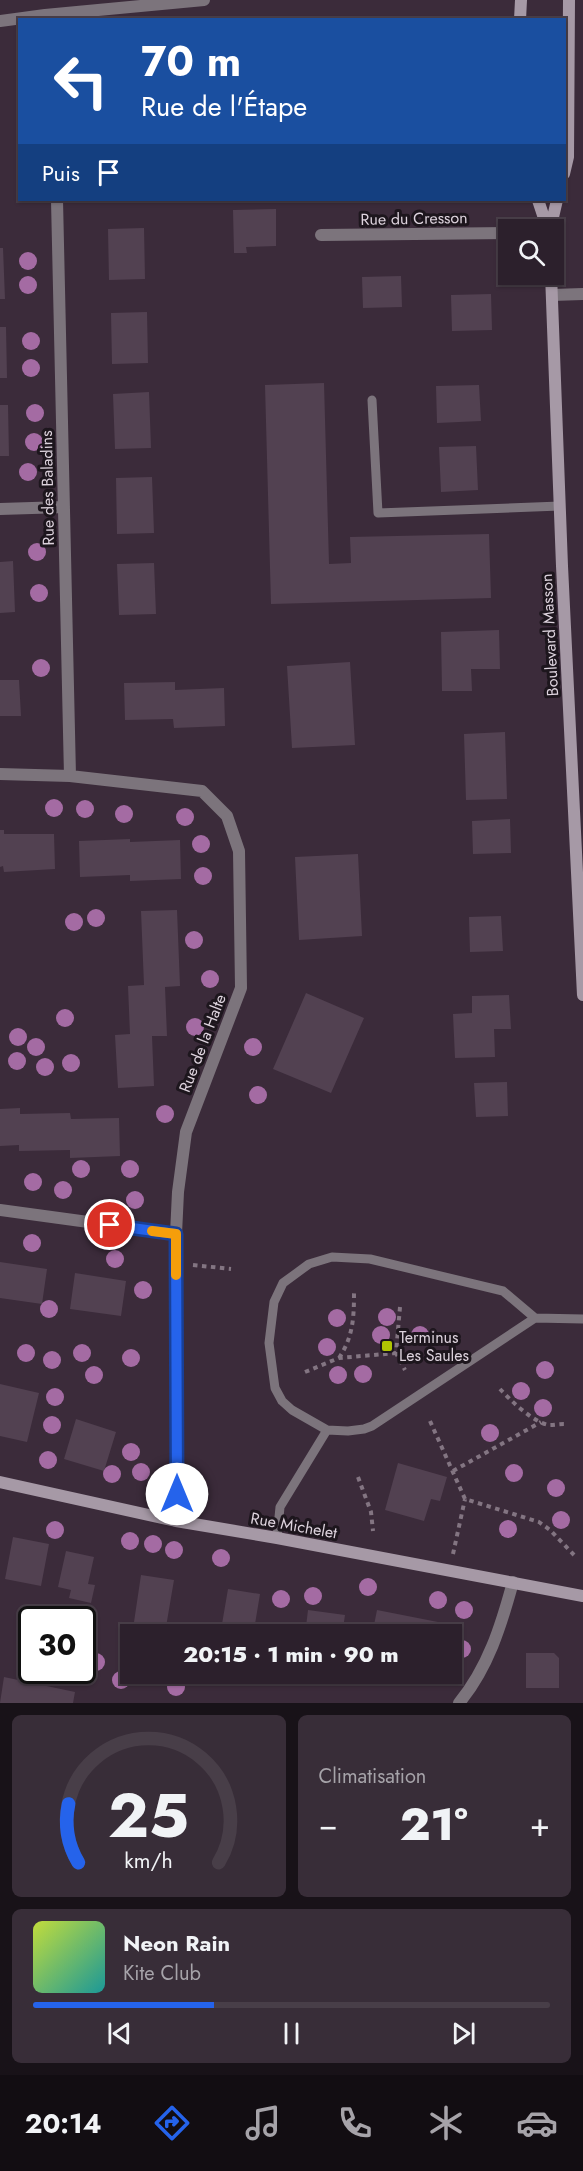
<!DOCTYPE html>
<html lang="fr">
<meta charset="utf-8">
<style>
:root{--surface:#2c202c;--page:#382d38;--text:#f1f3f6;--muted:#a6a3a9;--line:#483e48;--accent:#2563eb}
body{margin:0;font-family:Jost,sans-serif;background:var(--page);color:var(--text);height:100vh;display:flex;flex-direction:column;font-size:22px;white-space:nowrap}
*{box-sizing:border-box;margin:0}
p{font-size:20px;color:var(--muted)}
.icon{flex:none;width:33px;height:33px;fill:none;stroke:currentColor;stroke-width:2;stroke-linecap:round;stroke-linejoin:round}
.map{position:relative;height:1703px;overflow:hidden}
.sheet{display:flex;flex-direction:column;gap:12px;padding:12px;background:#181218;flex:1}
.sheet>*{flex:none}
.hud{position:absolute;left:18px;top:18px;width:548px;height:183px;border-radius:0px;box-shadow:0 2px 4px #0004,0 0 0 2px var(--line);background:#1a4fa0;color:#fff;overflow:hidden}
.fabs{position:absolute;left:498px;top:219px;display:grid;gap:12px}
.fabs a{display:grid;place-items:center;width:66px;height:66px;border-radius:0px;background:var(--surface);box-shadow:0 2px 4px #0004,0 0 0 2px var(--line);font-size:30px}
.speed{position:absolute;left:18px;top:1606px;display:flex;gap:12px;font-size:30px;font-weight:700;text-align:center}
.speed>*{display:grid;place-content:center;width:78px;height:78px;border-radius:50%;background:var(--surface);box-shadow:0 2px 4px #0004,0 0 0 2px var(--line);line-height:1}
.speed .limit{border:3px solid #111;border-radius:9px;background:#fff;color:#111}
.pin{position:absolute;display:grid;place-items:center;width:51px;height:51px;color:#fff;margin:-26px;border:3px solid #fff;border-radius:50%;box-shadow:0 2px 6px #0007}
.me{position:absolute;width:66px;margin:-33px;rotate:0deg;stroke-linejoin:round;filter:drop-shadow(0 0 4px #0008)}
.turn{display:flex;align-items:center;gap:21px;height:126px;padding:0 24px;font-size:27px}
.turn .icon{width:78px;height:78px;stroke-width:2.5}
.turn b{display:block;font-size:42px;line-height:51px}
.then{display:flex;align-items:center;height:57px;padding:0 24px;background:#0003;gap:12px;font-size:22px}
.big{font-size:45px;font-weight:800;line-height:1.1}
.sheet .widget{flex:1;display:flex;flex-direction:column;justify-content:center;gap:9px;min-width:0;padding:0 21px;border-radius:9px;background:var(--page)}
.sheet .dial{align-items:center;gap:0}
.dial svg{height:156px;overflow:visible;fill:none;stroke:var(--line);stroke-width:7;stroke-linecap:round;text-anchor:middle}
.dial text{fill:var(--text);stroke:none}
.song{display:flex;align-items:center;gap:18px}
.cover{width:72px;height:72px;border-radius:9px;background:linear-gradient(135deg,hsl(70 70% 55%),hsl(180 70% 35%))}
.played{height:6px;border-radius:3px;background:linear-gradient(90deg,var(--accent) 35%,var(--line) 35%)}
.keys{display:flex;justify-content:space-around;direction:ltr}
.heat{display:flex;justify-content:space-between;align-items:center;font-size:33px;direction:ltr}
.sheet .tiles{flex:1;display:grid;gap:12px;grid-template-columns:1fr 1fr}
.widget:last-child{grid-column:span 2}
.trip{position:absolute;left:120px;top:1624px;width:342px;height:60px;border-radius:0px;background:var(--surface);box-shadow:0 2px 4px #0004,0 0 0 2px var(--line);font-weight:800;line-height:60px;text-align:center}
.dock{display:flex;height:96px;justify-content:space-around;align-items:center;background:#120d12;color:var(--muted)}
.dock .icon{width:42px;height:42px}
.dock .active{color:var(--accent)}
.dock b{font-size:27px;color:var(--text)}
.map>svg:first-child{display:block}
</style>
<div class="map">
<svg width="583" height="1703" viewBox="0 0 583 1703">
<rect width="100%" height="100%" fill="#3b2b3a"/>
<!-- building -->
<path fill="#524151" d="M276,209V246L246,247L247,253H234L233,210Z
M144,228L145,279L109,280L108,229Z
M0,248H3L5,299H0Z
M401,276L402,307L363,308L362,277Z
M491,294L492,330L452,331L451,295Z
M147,312L148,363L112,364L111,313Z
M0,327H6L7,378H0Z
M324,383L329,564L351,563L350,537L489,534L491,598L271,604L265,385Z
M479,385L481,421L437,423L436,386Z
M149,392L151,448L115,449L113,394Z
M0,405H8L9,456H0Z
M476,446L478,490L441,492L439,447Z
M152,477L154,533L117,534L116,478Z
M13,561L15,612L0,613V562Z
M154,563L156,614L119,615L117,564Z
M499,630L500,669H471L472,691H442L441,632Z
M350,662L355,745L292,748L287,666Z
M0,680H19L21,716H0Z
M175,682V690L224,688L225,726L174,728L173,719L125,720L124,683Z
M505,732L507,799L466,800L464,734Z
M510,819L511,853L473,854L472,821Z
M0,830H4V834H54L55,869L4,872L3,866L0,867Z
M130,839V842L180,840L181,879L130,881V875L80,877L79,841Z
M358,854L362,936L299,940L295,857Z
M177,910L180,986L165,987L167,1036H152L154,1086L118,1088L115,1035L130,1034L128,986L144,985L141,911Z
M501,916L503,951L470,952L469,917Z
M306,993L364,1018L331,1093L273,1069Z
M509,995L511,1029H494L495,1057L455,1058L453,1014L472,1013V996Z
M507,1082L508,1116L476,1117L474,1083Z
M20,1108V1114L70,1113L71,1119L119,1118L120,1156L70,1158V1150L19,1151V1145L0,1146V1109Z
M0,1262L47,1269L42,1304L0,1298Z
M75,1273L126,1281L121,1316L70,1309Z
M0,1384L39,1393L27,1442L0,1436Z
M76,1419L116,1432L104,1471L64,1459Z
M398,1463L447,1477L440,1501L431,1499L424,1521L385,1510Z
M13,1537L49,1544L41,1586L5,1579Z
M66,1551L94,1557L88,1584L95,1585L91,1603L69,1598L71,1590L58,1587Z
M141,1575L174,1580L166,1627L134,1622Z
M228,1589L260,1594L254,1630L222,1624Z
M308,1610L345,1615L342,1635H305Z
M377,1610L443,1623L441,1635H372Z
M526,1653H554L559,1658V1688H526Z
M4,1677L75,1692L73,1703H0Z"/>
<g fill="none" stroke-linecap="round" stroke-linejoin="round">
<!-- path -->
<path stroke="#837582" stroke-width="4" stroke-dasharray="4.5 4.5" stroke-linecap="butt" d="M193,1265L231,1269
M400,1307L396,1353L405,1370
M339,1358C353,1337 354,1318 354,1293
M305,1372L339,1358L396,1353
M500,1389C510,1400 534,1423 549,1425C554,1425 559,1424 564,1424
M430,1421L465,1499L539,1522L550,1530L574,1555
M453,1471L541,1422
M358,1477L371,1512L373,1531
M453,1554L465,1499"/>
<!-- lane -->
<path stroke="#7c747c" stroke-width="9" d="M372,400L378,513L560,506
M535,1318L503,1291L370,1259L332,1257L309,1264L283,1283L274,1302L269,1343L275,1388L282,1401L292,1410L327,1430L348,1431L364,1429L372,1426L535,1318L583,1319
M277,1538L280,1507L327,1430"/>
<!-- street -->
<path stroke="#7c747c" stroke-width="12" d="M0,21L45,15L204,0
M57,200L70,776
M321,235L508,233
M552,295L583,294
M0,509L64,507
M0,774L70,776L202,791L227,816L239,851L241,988L186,1132L178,1192L176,1234V1521
M0,1210L176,1234
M459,1703C488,1668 501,1626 513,1582"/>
<!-- secondary -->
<path stroke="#a699a6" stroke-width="12" d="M520,20L521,0
M564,174L568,157L569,0
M538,200L548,230
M550,230L557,200
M551,274L562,566L583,995
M0,1482L176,1521L277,1538L583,1596"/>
</g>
<!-- trees -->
<g fill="#a46ba3">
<circle cx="28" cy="261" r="9"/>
<circle cx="28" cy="285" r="9"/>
<circle cx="31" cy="341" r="9"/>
<circle cx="31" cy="368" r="9"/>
<circle cx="35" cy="413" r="9"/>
<circle cx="34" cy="442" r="9"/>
<circle cx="28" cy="472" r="9"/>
<circle cx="37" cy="552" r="9"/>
<circle cx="39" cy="593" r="9"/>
<circle cx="41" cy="668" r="9"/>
<circle cx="54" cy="808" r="9"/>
<circle cx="85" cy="809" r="9"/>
<circle cx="124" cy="814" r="9"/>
<circle cx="185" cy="817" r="9"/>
<circle cx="201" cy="844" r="9"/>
<circle cx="203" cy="876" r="9"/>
<circle cx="96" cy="918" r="9"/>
<circle cx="74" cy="922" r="9"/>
<circle cx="194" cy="940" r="9"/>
<circle cx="210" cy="979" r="9"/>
<circle cx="65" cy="1018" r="9"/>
<circle cx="195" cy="1027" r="9"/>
<circle cx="18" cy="1037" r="9"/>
<circle cx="36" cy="1047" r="9"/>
<circle cx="253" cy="1047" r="9"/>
<circle cx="17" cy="1061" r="9"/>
<circle cx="71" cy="1063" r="9"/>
<circle cx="45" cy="1067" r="9"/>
<circle cx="258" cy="1095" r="9"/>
<circle cx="165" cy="1114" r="9"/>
<circle cx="81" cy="1169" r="9"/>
<circle cx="130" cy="1169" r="9"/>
<circle cx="33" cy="1182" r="9"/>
<circle cx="63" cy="1190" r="9"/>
<circle cx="135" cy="1200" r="9"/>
<circle cx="32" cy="1243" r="9"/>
<circle cx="115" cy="1259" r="9"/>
<circle cx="143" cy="1290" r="9"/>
<circle cx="49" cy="1309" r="9"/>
<circle cx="387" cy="1317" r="9"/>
<circle cx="337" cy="1318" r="9"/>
<circle cx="381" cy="1335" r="9"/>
<circle cx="420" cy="1335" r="9"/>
<circle cx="327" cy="1347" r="9"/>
<circle cx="26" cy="1353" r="9"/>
<circle cx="82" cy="1353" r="9"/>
<circle cx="131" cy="1358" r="9"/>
<circle cx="52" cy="1360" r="9"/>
<circle cx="545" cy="1370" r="9"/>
<circle cx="363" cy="1374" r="9"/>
<circle cx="94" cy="1375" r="9"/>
<circle cx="338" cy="1375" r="9"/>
<circle cx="521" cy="1391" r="9"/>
<circle cx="55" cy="1397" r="9"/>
<circle cx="543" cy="1408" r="9"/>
<circle cx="52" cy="1425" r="9"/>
<circle cx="490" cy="1433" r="9"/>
<circle cx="131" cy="1452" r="9"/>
<circle cx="48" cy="1460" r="9"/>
<circle cx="141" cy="1472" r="9"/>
<circle cx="514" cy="1473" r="9"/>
<circle cx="112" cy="1474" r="9"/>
<circle cx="556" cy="1488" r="9"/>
<circle cx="561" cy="1520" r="9"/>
<circle cx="508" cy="1529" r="9"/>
<circle cx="55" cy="1530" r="9"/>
<circle cx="130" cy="1541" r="9"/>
<circle cx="153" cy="1544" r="9"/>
<circle cx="174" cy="1550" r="9"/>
<circle cx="221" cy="1558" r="9"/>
<circle cx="368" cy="1587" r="9"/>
<circle cx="313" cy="1596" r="9"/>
<circle cx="281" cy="1599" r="9"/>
<circle cx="438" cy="1600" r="9"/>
<circle cx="464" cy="1610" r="9"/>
<circle cx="462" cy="1649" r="9"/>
<circle cx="96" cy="1662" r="9"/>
<circle cx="121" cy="1680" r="9"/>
<circle cx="176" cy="1687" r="9"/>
</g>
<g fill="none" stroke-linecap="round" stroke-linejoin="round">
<!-- route casing -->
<g stroke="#184099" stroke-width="15">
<path id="route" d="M110,1225L176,1234L177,1494"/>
</g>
<!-- route -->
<use href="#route" stroke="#2563eb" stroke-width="10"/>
<!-- slow -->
<path stroke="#f59e0b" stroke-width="10" d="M152,1231L176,1234V1275"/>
</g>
<!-- markers -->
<rect fill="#b0c502" stroke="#1d161d" stroke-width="2" x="381" y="1340" width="12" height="12" rx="3"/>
<g text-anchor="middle" stroke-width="6" stroke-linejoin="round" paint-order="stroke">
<!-- street labels -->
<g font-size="16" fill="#ddd3dd" stroke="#1d161d">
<text transform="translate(414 218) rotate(-1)" y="6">Rue du Cresson</text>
<text transform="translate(47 488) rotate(-91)" y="6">Rue des Baladins</text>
<text transform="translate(549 635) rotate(-93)" y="6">Boulevard Masson</text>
<text transform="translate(202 1043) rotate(-69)" y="6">Rue de la Halte</text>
<text transform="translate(294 1525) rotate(10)" y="6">Rue Michelet</text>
</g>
<!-- poi labels -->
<g font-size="16" fill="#ddd3dd" stroke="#1d161d" text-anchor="start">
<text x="399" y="1343">Terminus<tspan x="399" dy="18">Les Saules</tspan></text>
</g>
</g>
</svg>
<div class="fabs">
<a><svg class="icon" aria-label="search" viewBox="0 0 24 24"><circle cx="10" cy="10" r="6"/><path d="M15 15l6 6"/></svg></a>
</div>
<div class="speed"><div class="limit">30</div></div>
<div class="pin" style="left:110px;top:1225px;background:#d93025"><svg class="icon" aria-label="arrive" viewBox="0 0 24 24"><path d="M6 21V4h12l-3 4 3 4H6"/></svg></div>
<svg class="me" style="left:177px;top:1494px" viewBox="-20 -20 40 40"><circle r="19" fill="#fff"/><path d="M0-13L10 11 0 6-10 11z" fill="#2563eb"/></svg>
<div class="trip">20:15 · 1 min · 90 m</div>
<div class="hud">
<div class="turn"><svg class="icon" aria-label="left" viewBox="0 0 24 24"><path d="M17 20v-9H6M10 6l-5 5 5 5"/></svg><div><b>70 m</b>Rue de l'Étape</div></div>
<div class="then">Puis<svg class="icon" aria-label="arrive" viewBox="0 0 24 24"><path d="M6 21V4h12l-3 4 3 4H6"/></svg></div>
</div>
</div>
<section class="sheet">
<div class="tiles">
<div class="widget dial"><svg viewBox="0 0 100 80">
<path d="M14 69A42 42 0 1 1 86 69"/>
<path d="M14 69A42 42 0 0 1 9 39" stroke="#2563eb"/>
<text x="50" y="56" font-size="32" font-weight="700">25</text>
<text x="50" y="72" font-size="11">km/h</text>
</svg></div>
<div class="widget"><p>Climatisation</p>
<div class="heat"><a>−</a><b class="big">21°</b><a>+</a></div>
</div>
<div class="widget">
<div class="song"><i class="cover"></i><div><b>Neon Rain</b><p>Kite Club</p></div></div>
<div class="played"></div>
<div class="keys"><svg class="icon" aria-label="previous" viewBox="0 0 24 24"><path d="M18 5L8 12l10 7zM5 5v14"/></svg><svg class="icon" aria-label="pause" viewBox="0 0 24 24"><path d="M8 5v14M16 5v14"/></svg><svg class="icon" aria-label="next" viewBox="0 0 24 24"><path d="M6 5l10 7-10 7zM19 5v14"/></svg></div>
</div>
</div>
</section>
<nav class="dock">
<b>20:14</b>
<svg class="icon active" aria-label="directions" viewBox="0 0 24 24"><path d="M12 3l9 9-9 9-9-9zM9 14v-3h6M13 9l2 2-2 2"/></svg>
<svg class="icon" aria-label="music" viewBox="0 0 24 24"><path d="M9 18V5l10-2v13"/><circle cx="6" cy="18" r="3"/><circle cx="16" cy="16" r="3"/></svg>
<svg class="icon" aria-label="phone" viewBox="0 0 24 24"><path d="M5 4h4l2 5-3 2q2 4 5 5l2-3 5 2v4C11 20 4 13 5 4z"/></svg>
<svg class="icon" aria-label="climate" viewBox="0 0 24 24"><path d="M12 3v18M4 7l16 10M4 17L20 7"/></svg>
<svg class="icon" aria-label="car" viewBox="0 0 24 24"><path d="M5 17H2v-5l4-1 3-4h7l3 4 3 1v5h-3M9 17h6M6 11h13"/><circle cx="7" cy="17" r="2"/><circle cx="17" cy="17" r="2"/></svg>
</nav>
